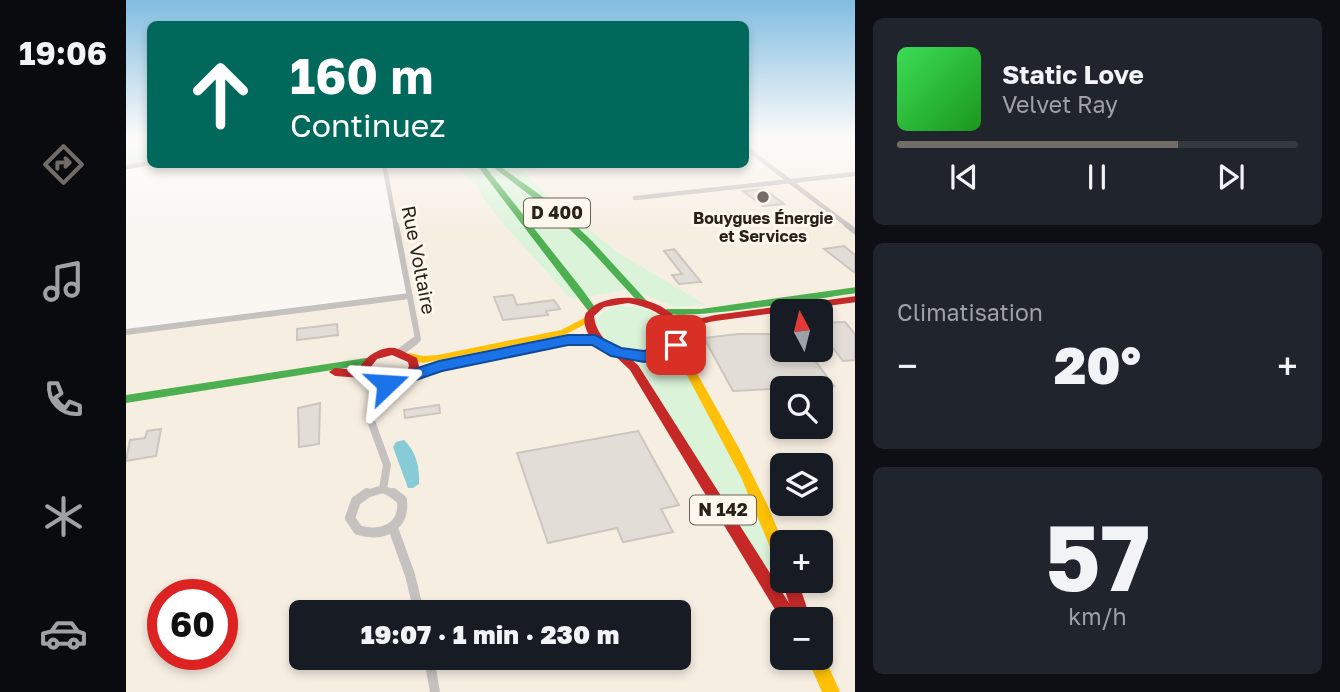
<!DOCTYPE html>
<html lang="fr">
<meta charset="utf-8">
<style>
:root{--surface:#171b24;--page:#20242c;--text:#f1f3f6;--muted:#9ea1a6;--line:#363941;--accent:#726c66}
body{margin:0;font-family:"Golos Text",sans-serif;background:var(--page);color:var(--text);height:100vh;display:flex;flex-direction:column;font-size:26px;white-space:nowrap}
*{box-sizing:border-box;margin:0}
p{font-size:23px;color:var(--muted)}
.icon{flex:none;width:38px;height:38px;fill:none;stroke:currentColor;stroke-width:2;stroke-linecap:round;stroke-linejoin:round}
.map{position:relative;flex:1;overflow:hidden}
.details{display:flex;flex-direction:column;gap:18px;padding:18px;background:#0d0f14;width:485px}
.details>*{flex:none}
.guide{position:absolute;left:21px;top:21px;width:602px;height:147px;border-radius:10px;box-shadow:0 4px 10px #0003;background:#00695c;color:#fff;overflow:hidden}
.needle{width:46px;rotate:353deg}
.buttons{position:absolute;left:644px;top:299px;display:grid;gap:14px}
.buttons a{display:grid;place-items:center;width:63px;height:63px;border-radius:10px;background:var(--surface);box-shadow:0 4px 10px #0003;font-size:35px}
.speed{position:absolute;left:21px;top:579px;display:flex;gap:14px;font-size:35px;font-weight:700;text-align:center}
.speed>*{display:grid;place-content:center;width:91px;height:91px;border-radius:50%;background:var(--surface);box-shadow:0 4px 10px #0003;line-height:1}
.speed .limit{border:10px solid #d22;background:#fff;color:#111}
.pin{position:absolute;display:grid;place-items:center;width:60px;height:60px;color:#fff;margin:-30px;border-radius:14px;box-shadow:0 4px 10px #0006}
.me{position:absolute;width:77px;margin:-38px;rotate:70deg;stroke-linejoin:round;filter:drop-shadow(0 0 5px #0008)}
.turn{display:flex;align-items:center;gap:24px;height:147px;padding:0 28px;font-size:32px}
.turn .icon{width:91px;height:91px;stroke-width:2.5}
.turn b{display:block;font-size:49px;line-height:60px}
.big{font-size:52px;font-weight:800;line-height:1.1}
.details .widget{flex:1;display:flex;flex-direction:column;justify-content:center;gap:10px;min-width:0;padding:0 24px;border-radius:10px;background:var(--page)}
.details .dial{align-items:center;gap:0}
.dial b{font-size:91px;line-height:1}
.song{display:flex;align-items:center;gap:21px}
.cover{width:84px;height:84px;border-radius:10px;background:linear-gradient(135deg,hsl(130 70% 55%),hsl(120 70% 35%))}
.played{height:7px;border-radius:4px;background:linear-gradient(90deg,var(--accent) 70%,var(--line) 70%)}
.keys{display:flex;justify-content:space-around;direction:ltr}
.heat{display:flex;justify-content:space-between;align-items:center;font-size:38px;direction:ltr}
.trip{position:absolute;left:163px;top:600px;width:402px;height:70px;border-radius:10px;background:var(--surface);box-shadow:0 4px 10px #0003;font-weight:800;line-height:70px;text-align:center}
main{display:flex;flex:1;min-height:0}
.tabs{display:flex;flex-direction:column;width:126px;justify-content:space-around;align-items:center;background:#090b0e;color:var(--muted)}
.tabs .icon{width:49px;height:49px}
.tabs .current{color:var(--accent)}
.tabs b{font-size:32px;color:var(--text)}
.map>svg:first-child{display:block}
</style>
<main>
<nav class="tabs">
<b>19:06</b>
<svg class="icon current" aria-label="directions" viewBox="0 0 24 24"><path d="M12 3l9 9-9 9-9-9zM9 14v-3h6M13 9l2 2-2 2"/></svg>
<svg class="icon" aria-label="music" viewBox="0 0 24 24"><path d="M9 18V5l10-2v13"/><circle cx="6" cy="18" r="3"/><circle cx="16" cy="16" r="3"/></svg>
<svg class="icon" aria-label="phone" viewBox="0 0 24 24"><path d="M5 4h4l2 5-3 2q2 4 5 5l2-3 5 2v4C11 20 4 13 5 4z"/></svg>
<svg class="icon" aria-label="climate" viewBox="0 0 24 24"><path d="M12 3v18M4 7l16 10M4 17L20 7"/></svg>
<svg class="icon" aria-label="car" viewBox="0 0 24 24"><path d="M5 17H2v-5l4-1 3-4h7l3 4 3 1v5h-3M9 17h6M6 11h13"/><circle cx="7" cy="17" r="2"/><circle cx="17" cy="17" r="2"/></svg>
</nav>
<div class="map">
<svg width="730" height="692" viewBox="0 0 730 692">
<rect width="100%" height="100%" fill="#faf6f2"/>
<!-- built -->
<path fill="#f7eee2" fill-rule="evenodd" d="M620,138H729V692H0V332L283,293L258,164L329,165L352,187L357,198L422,274L458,297L503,289L549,307L578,305L491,252L424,198L396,170L460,164H620ZM656,312H695V350H656ZM656,388H695V427H656ZM656,466H695V504H656ZM656,542H695V581H656ZM37,595H96V654H37ZM175,612H553V658H175ZM656,620H695V658H656Z"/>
<!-- green -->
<path fill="#dbf3d9" d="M0,138H24V163L0,167Z
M329,165H460L397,171L424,198L491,252L580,305L549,307L503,289L452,299L443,297L375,221L357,198L352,187Z
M497,306C515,307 534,311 543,328L540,340C500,372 433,314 497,306Z
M551,358C592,425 626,494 655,566L636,567L509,363Z"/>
<!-- water -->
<path fill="#86cbd6" d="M278,440C290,451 294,468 293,484L287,488H282L267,447L270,442Z"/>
<!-- building -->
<path fill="#e2ddd6" stroke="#cbc6c0" stroke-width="2" d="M638,189L658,204L637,206L617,191Z
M718,246L729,255V273L698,249Z
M548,249L575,282L553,284L546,275L556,274L538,251Z
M387,295L391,305L428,300L434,309L420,311L422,315L377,320L368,297Z
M719,322L729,334V360L717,361L695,333V323Z
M211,324L212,335L171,340V329Z
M612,334H656V350H681L708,386L607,391L578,338Z
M194,403L193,444L173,447L172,408Z
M313,405L314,413L279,418L278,410Z
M35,429L30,456L0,461L4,440L19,438L21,431Z
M512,431L553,505L535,509L547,532L497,542L491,528L422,543L391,453Z"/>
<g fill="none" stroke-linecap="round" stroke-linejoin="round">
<!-- street-far3 -->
<path stroke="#c5c1bf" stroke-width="4.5" d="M620,148L724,227
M258,164L270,227
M0,167L24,163
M509,198L730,174"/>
<!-- street-far2 -->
<path stroke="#c5c1bf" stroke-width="6" d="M270,225L292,339L286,343
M721,225L730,232
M0,332L284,296"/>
<!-- street-far1 -->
<path stroke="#c5c1bf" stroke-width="8" d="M274,352L289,341
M245,380L249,395L245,421L261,465L257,489
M247,412L272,382
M237,495L257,489L269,495"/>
<!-- street -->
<path stroke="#c5c1bf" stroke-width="10" d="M241,493L230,501L224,518L232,530C256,537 279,528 276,500L267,493
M267,528L284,575L293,612
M303,658L309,692"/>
<!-- fast -->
<path fill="#4caf50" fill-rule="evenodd" d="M350,164H357L456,289L471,310L469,312H463Z
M363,164H371L428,205L466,241L520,300L522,302L520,304H514L460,245L422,209Z
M730,287V293C699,297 553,323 536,312L541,309H575Z
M240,358L244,360L245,362L244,364L0,403V395Z"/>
<!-- slow -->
<path fill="#ffc107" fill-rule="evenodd" d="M460,317L464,318L465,320L464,322L438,335L297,363L280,358L279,356L284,353L297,356L312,355L435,330Z
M550,342L555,345L614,450L641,504L657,542L656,566L651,564L615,477L545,345Z
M695,651L696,652L714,692H696L681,658H695Z"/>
<!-- jam -->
<path fill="#c62828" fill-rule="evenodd" d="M730,296V302L589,321C565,326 563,325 554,347L529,358L506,360L512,365L663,603L656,581H672L685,620L656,621L504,370L488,355L469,343L430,346L372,356L317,370L269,386H254L243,382L237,378L209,376L203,372L209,368L233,370C237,357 255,346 269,348C276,350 284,355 291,358L293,366L291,371C308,364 326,360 344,356C384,346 424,338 464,337C460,330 456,321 460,313C464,309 468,305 473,303C501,291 539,300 556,325L563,321L589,315ZM502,303C522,307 539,313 549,331L545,343C539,346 532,351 525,352C499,359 471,343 468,316L478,307ZM266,355L282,362L283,366L279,376C266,380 250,382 244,368L251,359Z"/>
</g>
<!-- sky -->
<linearGradient id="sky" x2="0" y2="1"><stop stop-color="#81bde1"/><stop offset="0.59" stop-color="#fdfbf9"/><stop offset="1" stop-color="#fdfbf9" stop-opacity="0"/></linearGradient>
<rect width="730" height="235" fill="url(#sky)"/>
<!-- route -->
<path fill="#1a73e8" stroke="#114b97" stroke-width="2" d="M442,335H469L495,348L518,351L550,340L558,345L537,358L518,362L485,356L466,345H442L316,371L261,390L253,384L255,380L313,361Z"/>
<!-- markers -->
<circle fill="#726c66" stroke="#fef7ee" stroke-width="2.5" cx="637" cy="197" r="7"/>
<g text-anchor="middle" stroke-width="6" stroke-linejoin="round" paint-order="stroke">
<!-- far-poi labels -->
<g font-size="16" font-weight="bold" fill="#29221a" stroke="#fef7ee">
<text x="637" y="224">Bouygues Énergie<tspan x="637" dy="18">et Services</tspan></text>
</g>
<!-- shield labels -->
<g fill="#fef7ee" stroke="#69625a" stroke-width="2">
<rect x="398" y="198.5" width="66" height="29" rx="5"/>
<rect x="564" y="495.5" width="66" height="29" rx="5"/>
</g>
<g font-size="18" font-weight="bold" fill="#29221a">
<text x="431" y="219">D 400</text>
<text x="597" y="516">N 142</text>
</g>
<!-- street labels -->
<g font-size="19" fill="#29221a" stroke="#fef7ee">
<text transform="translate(293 260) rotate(79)" y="7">Rue Voltaire</text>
</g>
</g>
</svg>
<div class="buttons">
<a><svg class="needle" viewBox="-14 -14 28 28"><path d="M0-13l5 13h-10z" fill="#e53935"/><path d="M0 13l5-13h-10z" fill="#9ea1a6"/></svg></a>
<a><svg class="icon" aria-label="search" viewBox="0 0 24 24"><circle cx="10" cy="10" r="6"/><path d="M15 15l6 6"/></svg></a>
<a><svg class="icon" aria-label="layers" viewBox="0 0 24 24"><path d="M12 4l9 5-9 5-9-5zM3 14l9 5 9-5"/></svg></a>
<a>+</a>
<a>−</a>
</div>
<div class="speed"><div class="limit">60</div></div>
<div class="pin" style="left:550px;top:345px;background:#d93025"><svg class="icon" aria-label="arrive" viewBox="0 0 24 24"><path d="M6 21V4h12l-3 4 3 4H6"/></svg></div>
<svg class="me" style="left:261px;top:384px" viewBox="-20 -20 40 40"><path d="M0-17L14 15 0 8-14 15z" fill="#1a73e8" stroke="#fff" stroke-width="4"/></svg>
<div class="trip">19:07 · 1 min · 230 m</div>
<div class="guide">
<div class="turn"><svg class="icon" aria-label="ahead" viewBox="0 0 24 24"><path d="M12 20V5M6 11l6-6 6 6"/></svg><div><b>160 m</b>Continuez</div></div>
</div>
</div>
<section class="details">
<div class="widget">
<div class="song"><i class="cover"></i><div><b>Static Love</b><p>Velvet Ray</p></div></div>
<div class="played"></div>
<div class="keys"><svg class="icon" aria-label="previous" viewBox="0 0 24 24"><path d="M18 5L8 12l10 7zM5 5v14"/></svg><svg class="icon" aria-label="pause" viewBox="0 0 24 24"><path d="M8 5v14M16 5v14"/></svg><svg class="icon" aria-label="next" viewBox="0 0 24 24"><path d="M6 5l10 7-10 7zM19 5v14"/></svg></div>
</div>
<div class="widget"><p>Climatisation</p>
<div class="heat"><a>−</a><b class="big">20°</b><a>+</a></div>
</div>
<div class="widget dial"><b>57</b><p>km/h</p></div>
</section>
</main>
